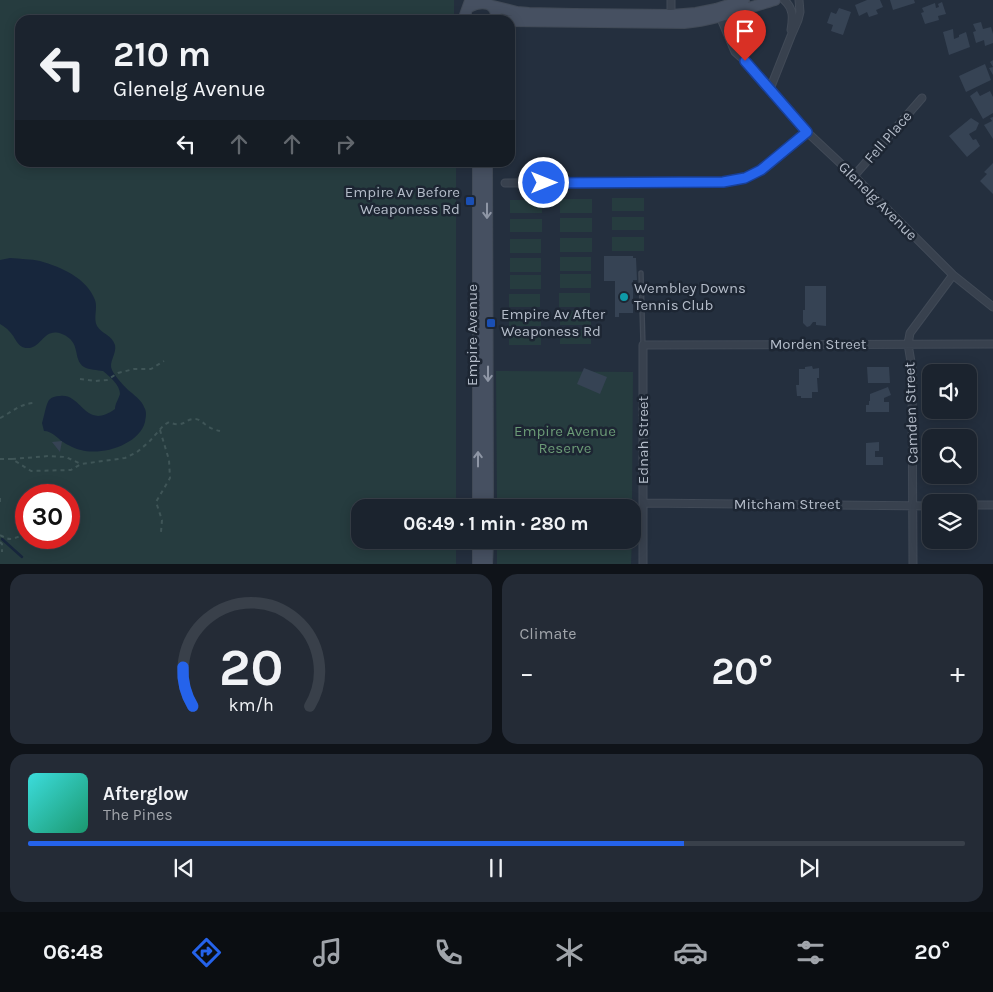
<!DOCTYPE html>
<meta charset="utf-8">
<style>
:root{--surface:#1b232e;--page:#242b36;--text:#f1f3f6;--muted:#a0a4aa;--line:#39404a;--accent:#2563eb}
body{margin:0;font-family:Karla,sans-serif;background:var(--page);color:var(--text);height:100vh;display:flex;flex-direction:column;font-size:19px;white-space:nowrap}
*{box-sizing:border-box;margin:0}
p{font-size:16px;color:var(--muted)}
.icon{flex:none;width:28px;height:28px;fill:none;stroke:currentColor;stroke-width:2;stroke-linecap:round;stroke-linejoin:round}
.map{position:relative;height:564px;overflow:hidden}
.drawer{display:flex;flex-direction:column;gap:10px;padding:10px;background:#0f1319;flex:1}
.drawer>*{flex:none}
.top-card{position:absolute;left:15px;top:15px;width:500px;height:152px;border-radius:15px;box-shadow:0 2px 12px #0003,0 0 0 1px var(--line);background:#1b232e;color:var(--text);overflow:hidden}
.tools{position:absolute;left:922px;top:364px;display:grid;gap:10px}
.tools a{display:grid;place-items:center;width:55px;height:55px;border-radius:10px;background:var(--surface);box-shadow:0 2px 12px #0003,0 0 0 1px var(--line);font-size:25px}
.speed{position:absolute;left:15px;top:484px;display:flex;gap:10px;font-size:25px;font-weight:700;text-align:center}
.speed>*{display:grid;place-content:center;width:65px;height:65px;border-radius:50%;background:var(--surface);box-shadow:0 2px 12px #0003,0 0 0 1px var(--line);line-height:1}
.speed .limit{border:8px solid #d22;background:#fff;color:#111}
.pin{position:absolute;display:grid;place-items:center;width:42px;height:42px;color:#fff;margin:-51px -21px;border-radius:50% 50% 50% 0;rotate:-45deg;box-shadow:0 0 5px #0007}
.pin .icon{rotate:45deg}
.me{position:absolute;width:55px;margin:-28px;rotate:90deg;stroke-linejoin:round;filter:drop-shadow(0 0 4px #0008)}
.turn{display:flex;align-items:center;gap:18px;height:105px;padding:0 15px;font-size:22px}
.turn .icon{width:65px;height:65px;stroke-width:2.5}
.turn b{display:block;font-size:35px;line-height:42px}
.lanes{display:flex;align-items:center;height:48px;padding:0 15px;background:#0003;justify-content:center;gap:25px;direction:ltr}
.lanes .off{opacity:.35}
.big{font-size:38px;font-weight:700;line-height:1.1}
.drawer .card{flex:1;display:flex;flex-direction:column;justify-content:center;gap:8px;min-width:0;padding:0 18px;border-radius:15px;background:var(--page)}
.drawer .dial{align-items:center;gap:0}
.dial svg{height:130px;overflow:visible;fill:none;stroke:var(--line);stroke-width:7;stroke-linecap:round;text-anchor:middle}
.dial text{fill:var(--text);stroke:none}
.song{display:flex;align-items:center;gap:15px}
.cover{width:60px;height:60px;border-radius:8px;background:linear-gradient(135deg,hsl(180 70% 55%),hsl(160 70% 35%))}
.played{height:5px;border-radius:2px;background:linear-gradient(90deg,var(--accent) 70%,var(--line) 70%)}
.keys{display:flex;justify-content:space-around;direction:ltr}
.heat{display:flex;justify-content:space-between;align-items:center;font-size:28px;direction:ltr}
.drawer .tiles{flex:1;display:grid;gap:10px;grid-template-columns:1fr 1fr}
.card:last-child{grid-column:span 2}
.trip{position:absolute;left:351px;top:499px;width:290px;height:50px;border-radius:15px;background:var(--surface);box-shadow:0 2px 12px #0003,0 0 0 1px var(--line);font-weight:700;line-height:50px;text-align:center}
.tab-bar{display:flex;height:80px;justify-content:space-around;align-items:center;background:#0b0e12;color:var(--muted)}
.tab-bar .icon{width:35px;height:35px}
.tab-bar .current{color:var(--accent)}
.tab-bar b{font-size:22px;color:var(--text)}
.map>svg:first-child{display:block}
</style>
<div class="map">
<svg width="993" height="565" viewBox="0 0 993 565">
<rect width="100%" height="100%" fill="#242f3e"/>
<!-- green -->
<path fill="#263c3f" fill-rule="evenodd" d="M0,0H454V20H20V162L456,163V507L360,508V540H456V564H0ZM26,495H69V538H26Z
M612,198H644V211H612Z
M560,199H592V213H560Z
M510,200H542V213H510Z
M612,217H644V230H612Z
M560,218H592V232H560Z
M510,219H542V232H510Z
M612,237H644V251H612Z
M560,238H592V252H560Z
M510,239H541V253H510Z
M560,257H591V271H560Z
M510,258H541V272H510Z
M560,274H591V288H560Z
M510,275H541V289H510Z
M559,293H590V307H559Z
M509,294H540V307H509Z
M560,311H591V325H560Z
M509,312H541V326H509Z
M560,330H591V344H560Z
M509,331H541V345H509Z
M496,371L633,372L632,507H497Z
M497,540H632L631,564H497Z"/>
<!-- water -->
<path fill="#17263c" d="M10,258C20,259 31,259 40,261C61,267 87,278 95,300C98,308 93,318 97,326C102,334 112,335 115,345C117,354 108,362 112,370C114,375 127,390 132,393C136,397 142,401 144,407C147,412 146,416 145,422C139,445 101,456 81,450C75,449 68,445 63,442C57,438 52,431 44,431L42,423C44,417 46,404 49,400C52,397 55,396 60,396C82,393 85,431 115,409C115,404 119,398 120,394C120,385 109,376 103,371C98,370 89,370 84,367C72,359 82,342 62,334C44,327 42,347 29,348C17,349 16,337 9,331C7,328 3,326 0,324V260Z"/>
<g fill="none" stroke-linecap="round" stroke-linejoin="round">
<!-- stream -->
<path stroke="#17263c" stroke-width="2.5" d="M2,539L22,557"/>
</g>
<!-- building -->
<path fill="#364354" d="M867,0H880L883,7L876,10L878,14L869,17L867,12L859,16L855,5Z
M890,0H914L915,3L893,10Z
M942,2L946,14L938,16L939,20L925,24L921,13L924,12L922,8L935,3L936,8L939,7L938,4Z
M839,8L851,12L843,35L831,31L833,25L827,23L831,12L836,14Z
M981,22L983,29L991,27L993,34V43L985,46L984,40L976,43L973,32L976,31L973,24Z
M953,29L954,39L959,37V35L966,32L970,47L949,55L943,32Z
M993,60V75L989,68L993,67L990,62Z
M985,64L991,80L966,92L959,76Z
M977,91L980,96L990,91L993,97V113L983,119L970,96Z
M993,117V139L984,125L992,121L990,118Z
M971,118L979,123L976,130L969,134L973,140L976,139L980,146L967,157L949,136Z
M993,163V194L980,181L987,174L984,172Z
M604,256H633V258H636L637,280H633V313H619V317H615V281H604Z
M805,286H826V326L816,325V322H813L810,326L807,327L803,323V310H805Z
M812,366L813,369L819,368V378H817L818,392H812V398H801V396H797L796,385H799V369H805V367Z
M867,367H889L890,383H868Z
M584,368L607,377L600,394L577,384Z
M888,387L891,395L884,398V402H889V412H866V405H869V401H870V394Z
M62,441L60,452L52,442Z
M879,442V451H875V457H883V465H866V443Z"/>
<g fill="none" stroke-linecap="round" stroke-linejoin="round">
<!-- lane casing -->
<g stroke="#414a57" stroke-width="5.5">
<path id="lane" d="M641,273L643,345"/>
</g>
<!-- street casing -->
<g stroke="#414a57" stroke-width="9">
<path id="street" d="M784,0C794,9 793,18 791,30
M731,11C733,18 733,24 734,32C736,40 739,48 742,56
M719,14L735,52L745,61L807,132L854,176L953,275L993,307
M671,17V0
M770,89L791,36L798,20L800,12L799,0
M854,176L922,98
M505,183L723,182L745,178L761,170L807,132
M643,503L931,506
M969,505H993
M643,565V345L993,344
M913,565L912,368L908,344L910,333L953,275"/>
</g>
<!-- secondary casing -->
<g stroke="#414a57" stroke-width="12">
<path id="secondary" d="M493,6L517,12L529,13L574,14L671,15L696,13L716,9L744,0
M469,7C482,0 498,2 496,20
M465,20V15L470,1
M510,21L684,23C715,20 744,9 775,0
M487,162L488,508
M478,508V162
M478,565V540
M487,565L488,540"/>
</g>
<!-- path -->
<path stroke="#3f5557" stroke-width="2" stroke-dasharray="4 4" stroke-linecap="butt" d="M80,379L95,381L107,380L118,373L134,369H151L164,361
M0,418C12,412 21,403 35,403
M160,430L169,460L170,478L156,502L162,520L161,532
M0,459H12L31,471L71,470L81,464L125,458L137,452L149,442L164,425L169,422C184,429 185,418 195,419C200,419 204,424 209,427C212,429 216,430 220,431
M12,459L49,456L66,457L81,464
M0,498V502
M0,535C9,540 11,540 20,536
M0,542L2,544V552"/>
<!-- lane -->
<use href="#lane" stroke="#38414e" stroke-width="3"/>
<!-- street -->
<use href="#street" stroke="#38414e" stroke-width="7"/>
<!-- secondary -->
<use href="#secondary" stroke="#465061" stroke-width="10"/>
</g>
<!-- one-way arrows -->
<defs><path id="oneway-shaft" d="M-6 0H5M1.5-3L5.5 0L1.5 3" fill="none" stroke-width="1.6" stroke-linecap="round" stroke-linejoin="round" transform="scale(1.25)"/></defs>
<g stroke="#8e96a5">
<use href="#oneway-shaft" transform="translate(487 211) rotate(90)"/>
<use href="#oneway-shaft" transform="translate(488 374) rotate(90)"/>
<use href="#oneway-shaft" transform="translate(478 459) rotate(-90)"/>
</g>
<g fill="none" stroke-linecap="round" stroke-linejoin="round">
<!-- route casing -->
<g stroke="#184099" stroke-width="12">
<path id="route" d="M544,183L723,182L745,178L761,170L807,132L745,61"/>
</g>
<!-- route -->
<use href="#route" stroke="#2563eb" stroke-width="9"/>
</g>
<!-- markers -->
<g fill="#1a4fb4" stroke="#1d2633" stroke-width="2">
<rect x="465" y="196" width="10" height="10" rx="2.5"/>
<rect x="486" y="318" width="10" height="10" rx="2.5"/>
</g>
<circle fill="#0f9aa8" stroke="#1d2633" stroke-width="2" cx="624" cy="297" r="5"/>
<g text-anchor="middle" stroke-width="5" stroke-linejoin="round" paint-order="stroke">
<!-- street labels -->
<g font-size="15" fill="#b4bcc9" stroke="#1d2633">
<text transform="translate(888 137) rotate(-49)" y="5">Fell Place</text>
<text transform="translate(878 201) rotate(45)" y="5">Glenelg Avenue</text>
<text transform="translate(472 335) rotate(-90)" y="5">Empire Avenue</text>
<text x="818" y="349">Morden Street</text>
<text transform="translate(911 413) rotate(-92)" y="5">Camden Street</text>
<text transform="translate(643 440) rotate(-90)" y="5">Ednah Street</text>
<text x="787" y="509">Mitcham Street</text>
</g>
<!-- poi labels -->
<g font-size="15" fill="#b4bcc9" stroke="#1d2633" text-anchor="start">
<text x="460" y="197" text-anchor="end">Empire Av Before<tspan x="460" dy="17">Weaponess Rd</tspan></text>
<text x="634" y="293">Wembley Downs<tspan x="634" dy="17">Tennis Club</tspan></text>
<text x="501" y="319">Empire Av After<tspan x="501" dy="17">Weaponess Rd</tspan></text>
</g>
<!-- park labels -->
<g font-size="15" fill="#6b9a76" stroke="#1d2633">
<text x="565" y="436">Empire Avenue<tspan x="565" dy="17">Reserve</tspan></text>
</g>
</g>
</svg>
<div class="tools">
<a><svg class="icon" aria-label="sound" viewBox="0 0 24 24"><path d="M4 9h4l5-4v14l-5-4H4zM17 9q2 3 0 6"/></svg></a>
<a><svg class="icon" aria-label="search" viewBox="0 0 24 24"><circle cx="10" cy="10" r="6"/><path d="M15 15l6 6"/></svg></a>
<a><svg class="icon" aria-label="layers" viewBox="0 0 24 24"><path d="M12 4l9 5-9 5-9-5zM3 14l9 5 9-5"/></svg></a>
</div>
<div class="speed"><div class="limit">30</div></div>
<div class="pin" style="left:745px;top:61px;background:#d93025"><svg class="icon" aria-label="arrive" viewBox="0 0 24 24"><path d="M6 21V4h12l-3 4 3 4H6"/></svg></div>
<svg class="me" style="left:544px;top:183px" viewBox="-20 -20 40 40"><circle r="17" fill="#2563eb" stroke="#fff" stroke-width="3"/><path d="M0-11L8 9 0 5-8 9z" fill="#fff"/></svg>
<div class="trip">06:49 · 1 min · 280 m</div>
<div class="top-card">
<div class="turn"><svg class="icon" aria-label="left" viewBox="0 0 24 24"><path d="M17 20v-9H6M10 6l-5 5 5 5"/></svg><div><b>210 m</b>Glenelg Avenue</div></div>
<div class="lanes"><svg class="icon" aria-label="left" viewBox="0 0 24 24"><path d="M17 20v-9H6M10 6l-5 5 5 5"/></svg><svg class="icon off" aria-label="ahead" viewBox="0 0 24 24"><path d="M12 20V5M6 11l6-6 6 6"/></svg><svg class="icon off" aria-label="ahead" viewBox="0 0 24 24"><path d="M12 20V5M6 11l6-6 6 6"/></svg><svg class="icon off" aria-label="right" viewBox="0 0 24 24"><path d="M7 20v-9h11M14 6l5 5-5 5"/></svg></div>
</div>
</div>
<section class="drawer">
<div class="tiles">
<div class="card dial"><svg viewBox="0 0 100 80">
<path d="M14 69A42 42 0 1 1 86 69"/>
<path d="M14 69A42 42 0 0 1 8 45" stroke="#2563eb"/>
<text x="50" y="56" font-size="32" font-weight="700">20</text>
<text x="50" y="72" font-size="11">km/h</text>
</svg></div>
<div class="card"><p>Climate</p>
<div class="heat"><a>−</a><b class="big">20°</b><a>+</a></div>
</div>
<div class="card">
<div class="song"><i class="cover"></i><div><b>Afterglow</b><p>The Pines</p></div></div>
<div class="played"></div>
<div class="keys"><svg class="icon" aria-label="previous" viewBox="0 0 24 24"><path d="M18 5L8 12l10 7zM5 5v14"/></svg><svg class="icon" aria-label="pause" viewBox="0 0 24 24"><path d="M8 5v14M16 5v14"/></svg><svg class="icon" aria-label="next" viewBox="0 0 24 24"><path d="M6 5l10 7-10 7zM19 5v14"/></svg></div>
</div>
</div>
</section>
<nav class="tab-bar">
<b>06:48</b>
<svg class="icon current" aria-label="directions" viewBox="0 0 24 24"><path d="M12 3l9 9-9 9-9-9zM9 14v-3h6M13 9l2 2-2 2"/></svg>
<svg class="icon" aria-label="music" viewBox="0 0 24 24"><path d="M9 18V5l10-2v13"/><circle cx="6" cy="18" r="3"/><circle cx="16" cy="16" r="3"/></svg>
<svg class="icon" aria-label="phone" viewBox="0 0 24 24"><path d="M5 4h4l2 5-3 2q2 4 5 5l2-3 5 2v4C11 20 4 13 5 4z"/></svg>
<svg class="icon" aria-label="climate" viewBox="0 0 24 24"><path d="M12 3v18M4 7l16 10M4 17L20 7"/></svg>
<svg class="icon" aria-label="car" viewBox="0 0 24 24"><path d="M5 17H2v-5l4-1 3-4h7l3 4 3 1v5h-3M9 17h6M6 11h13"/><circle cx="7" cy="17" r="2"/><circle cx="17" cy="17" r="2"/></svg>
<svg class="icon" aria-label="filters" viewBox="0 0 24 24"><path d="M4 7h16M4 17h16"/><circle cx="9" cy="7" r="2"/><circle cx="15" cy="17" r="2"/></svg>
<b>20°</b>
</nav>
